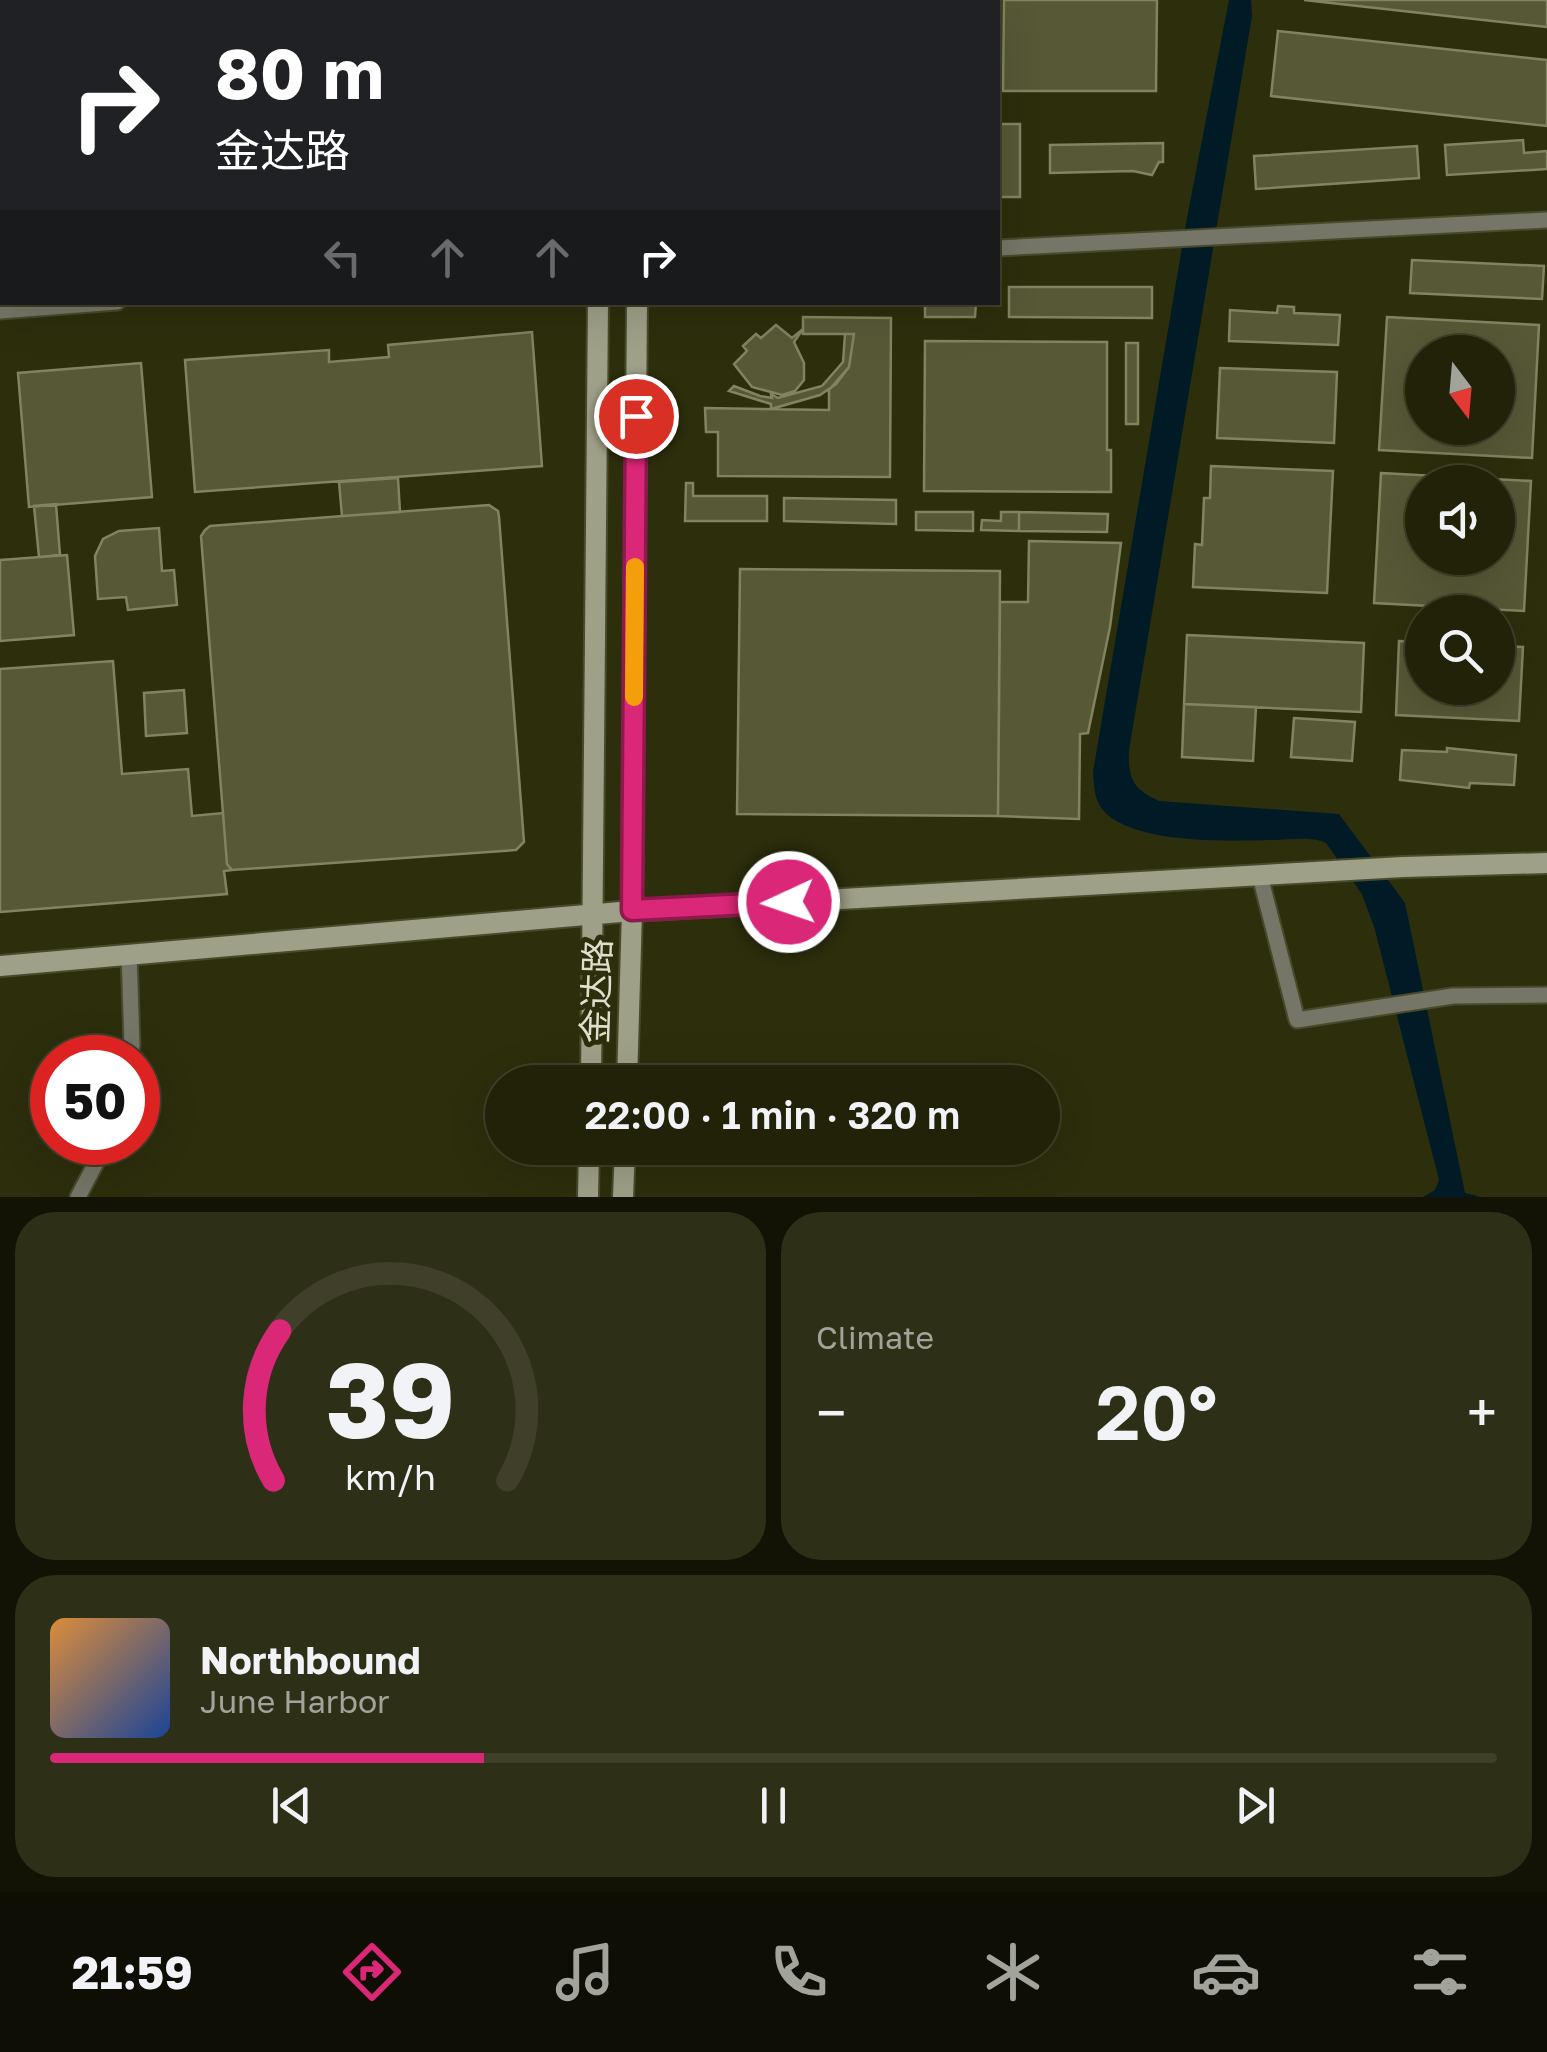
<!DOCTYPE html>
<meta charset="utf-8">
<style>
:root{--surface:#222209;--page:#2e2f17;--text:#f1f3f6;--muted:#a2a49c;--line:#3f3f2a;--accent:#db2777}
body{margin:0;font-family:"Golos Text","Noto Sans SC",sans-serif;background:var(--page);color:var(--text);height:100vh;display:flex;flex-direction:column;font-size:38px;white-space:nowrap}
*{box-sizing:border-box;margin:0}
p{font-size:32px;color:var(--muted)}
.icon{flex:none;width:55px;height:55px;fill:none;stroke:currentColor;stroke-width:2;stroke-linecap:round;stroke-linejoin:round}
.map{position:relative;height:1197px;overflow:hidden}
.side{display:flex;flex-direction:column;gap:15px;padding:15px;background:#131305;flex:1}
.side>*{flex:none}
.top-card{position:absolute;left:0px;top:0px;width:1000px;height:305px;box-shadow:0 10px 40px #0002,0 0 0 2px var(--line);background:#202124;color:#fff;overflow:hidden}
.needle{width:65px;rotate:164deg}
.controls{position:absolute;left:1405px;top:335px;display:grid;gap:20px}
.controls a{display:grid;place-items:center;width:110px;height:110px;border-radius:50%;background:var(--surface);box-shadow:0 10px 40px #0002,0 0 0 2px var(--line);font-size:50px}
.speed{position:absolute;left:30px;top:1035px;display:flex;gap:20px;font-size:50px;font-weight:700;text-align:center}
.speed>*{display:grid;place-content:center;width:130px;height:130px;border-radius:50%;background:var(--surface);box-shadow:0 10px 40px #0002,0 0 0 2px var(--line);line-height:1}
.speed .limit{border:15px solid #d22;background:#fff;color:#111}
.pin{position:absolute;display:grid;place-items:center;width:85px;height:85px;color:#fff;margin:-42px;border:5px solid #fff;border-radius:50%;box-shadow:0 2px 10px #0007}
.me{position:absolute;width:110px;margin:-55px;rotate:267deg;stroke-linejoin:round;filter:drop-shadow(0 0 8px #0008)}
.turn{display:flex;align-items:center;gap:35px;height:210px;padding:0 50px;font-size:45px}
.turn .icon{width:130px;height:130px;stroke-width:2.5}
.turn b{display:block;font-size:70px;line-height:85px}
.lanes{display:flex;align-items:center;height:95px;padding:0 50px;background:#0003;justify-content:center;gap:50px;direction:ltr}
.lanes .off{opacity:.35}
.big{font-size:75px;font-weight:600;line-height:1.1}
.side .widget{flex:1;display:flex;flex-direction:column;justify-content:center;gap:15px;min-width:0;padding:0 35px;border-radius:40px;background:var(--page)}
.side .dial{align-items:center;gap:0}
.dial svg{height:260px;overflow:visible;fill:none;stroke:var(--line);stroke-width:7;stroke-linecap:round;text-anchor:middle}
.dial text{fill:var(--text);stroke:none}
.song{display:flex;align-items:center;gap:30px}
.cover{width:120px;height:120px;border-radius:15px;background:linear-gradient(135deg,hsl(30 70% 55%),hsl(220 70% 35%))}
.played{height:10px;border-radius:5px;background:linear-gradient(90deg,var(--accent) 30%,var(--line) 30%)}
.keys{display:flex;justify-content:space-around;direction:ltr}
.heat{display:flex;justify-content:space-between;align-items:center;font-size:55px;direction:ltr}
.side .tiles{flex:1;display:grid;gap:15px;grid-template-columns:1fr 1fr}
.widget:last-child{grid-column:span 2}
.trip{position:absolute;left:485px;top:1065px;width:575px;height:100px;border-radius:50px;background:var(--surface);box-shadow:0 10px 40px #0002,0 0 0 2px var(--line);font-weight:600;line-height:100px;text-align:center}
.tab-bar{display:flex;height:160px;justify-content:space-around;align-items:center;background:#0e0e04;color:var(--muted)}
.tab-bar .icon{width:70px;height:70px}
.tab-bar .selected{color:var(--accent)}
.tab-bar b{font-size:45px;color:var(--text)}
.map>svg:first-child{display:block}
</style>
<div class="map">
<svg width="1547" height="1197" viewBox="0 0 1547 1197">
<rect width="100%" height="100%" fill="#2d2e0c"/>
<!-- water -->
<path fill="#001a26" d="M1229,0H1251L1252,16L1129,750C1128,779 1133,789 1159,801L1339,814L1405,903L1465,1193L1481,1197H1547H1423L1435,1190L1439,1180L1375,930L1362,894L1326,843C1311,836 1289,840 1273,840C1229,841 1131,845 1102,809C1094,798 1094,785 1093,772L1187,218Z"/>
<!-- building -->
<path fill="#565836" stroke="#828460" stroke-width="2.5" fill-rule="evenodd" d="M18,0H548V2H17Z
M728,0H929L728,2Z
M1004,0H1157L1156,91H1003Z
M1304,0H1547V27Z
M1278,31L1547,60V126L1271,96Z
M998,124H1020V197H998Z
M1523,140L1524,153L1547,151V169L1447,175L1445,145Z
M1163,143V162H1159L1152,175L1133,171L1050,173V145Z
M1417,146L1419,178L1256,189L1254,156Z
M1412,260L1544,266L1542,299L1410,293Z
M1009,287H1152V318L1009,317Z
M925,302H976L975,317H925Z
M1278,306L1294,307V313L1340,315L1338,345L1229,341L1230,310L1277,313Z
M803,317L891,318L890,477L718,476V432H706L705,408L829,410V390L849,367L854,334H803Z
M1387,317L1539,325L1532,458L1379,450ZM1422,352H1498V428H1422Z
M776,325L792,338L803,329L794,342L804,363V380L795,391L782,395L752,387L734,364L747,351L743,346L756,334L761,338Z
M532,332L542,466L195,492L185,360L329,350V362L389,357L388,345Z
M845,334H854L849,367L836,384L820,395L771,409V404L729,391L734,386L760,396L772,398L771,394L778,398L822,386L843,362Z
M925,341L1107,342V450H1111V492L924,491Z
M1126,343H1138V424H1126Z
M141,363L152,497L29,507L18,373Z
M1220,368L1337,372L1334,443L1217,438Z
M1211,466L1333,471L1327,593L1193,587L1195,544L1202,545L1204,498H1210Z
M1381,473L1531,481L1524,611L1374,603ZM1422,482H1498V558H1422Z
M398,478L400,512L342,516L339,482Z
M686,483H693V496H767V521H685Z
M784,498L896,500V524L784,521Z
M56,504L60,555L39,557L34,506Z
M489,505L498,511L499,517L524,842L516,850L232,870L227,864L201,536L205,530L210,526Z
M916,512H973V531L916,530Z
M1001,512H1019V531L981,530L982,520L1001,521Z
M1019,512L1108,514L1107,532L1019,531Z
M159,528L162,571L174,570L177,605L128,610L126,597L98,599L95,556L103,539L119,531Z
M1029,541L1121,543L1110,627L1088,733L1080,734L1079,819L998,816L1000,602H1028Z
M67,555L74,635L0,641V560Z
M740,569L1000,571L998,816L737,814Z
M1187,635L1364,643L1361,712L1184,704Z
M1399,641L1422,642V688H1498V646L1523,647L1519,721L1396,715Z
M113,661L122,774L188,769L192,816L223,813L227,864L232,870L224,871L227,894L0,912V669Z
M184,690L187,733L146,736L144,693Z
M1184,704L1256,707L1253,761L1182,757Z
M1294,718L1355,722L1352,761L1291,757Z
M1447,748L1516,755L1514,785L1470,783L1469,788L1400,780L1402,750L1447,752Z"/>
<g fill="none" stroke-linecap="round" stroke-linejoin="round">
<!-- street casing -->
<g stroke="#494a2b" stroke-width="19">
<path id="street" d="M998,248L1547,220
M0,311L117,302
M1260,876L1297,1020L1453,996L1547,995
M129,953L132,1045L129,1058
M78,1197L107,1142"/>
</g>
<!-- secondary casing -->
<g stroke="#494a2b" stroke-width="24">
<path id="secondary" d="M602,2V0
M640,2V0
M0,966L632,911L1403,867L1547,863
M591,1082L598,302
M627,1082L632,911L637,302
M588,1197L589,1148
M623,1197L625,1148"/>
</g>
<!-- street -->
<use href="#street" stroke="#757667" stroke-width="15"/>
<!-- secondary -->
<use href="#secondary" stroke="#9fa088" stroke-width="20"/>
</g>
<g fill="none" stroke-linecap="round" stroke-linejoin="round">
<!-- route casing -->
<g stroke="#8e194d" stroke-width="25">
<path id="route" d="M636,416L632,910L789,902"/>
</g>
<!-- route -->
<use href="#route" stroke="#db2777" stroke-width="18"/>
<!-- slow -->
<path stroke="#f59e0b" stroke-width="18" d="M634,697L635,567"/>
</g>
<g text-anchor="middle" stroke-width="10" stroke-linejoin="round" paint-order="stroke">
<!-- street labels -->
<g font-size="35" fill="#dedfcc" stroke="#2d2e0c">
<text transform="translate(597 991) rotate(-88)" y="12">金达路</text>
</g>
</g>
</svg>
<div class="controls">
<a><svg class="needle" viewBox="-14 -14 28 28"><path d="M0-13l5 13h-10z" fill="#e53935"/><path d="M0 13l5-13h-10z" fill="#a2a49c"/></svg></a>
<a><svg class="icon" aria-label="sound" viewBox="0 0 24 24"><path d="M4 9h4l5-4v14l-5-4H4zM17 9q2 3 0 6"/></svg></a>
<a><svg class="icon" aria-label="search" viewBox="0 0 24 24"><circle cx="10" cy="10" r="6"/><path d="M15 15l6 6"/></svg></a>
</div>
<div class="speed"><div class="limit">50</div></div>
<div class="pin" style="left:636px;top:416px;background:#d93025"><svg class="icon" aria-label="arrive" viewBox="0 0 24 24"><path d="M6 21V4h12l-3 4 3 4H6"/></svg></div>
<svg class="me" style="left:789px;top:902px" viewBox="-20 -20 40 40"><circle r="17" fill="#db2777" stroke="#fff" stroke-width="3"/><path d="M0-11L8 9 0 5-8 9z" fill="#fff"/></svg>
<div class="trip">22:00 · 1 min · 320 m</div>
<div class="top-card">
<div class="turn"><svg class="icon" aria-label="right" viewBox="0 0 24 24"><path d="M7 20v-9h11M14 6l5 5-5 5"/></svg><div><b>80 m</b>金达路</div></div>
<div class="lanes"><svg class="icon off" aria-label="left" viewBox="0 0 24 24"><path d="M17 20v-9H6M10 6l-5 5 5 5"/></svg><svg class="icon off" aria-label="ahead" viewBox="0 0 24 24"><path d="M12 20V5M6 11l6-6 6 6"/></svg><svg class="icon off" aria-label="ahead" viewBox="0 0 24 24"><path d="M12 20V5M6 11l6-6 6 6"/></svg><svg class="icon" aria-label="right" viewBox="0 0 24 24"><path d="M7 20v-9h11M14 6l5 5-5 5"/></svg></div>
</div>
</div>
<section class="side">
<div class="tiles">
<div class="widget dial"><svg viewBox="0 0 100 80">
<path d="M14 69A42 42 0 1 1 86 69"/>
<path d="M14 69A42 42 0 0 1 16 23" stroke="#db2777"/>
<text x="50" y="56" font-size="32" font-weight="700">39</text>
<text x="50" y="72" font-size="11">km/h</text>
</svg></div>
<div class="widget"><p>Climate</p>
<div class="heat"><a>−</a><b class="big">20°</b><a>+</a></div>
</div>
<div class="widget">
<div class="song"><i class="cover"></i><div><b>Northbound</b><p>June Harbor</p></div></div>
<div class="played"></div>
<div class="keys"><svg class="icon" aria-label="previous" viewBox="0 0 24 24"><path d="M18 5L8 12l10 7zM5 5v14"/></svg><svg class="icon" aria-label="pause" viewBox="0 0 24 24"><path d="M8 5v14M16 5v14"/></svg><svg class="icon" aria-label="next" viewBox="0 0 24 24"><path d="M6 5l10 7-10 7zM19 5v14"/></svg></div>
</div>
</div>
</section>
<nav class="tab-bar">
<b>21:59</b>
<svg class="icon selected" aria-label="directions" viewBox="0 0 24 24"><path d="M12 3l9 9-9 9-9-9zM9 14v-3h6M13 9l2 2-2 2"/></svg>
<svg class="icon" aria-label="music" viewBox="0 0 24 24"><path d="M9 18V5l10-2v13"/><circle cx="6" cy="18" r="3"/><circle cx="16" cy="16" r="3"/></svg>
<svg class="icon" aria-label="phone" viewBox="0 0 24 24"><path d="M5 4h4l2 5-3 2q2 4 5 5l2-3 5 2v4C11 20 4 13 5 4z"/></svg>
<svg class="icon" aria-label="climate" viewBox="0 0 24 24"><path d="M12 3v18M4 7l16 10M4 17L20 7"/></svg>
<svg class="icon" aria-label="car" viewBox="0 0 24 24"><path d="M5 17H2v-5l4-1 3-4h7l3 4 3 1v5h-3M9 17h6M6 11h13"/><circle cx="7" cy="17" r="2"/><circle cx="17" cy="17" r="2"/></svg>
<svg class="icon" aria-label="filters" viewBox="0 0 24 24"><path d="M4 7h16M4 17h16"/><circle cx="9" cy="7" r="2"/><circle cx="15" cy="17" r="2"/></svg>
</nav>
